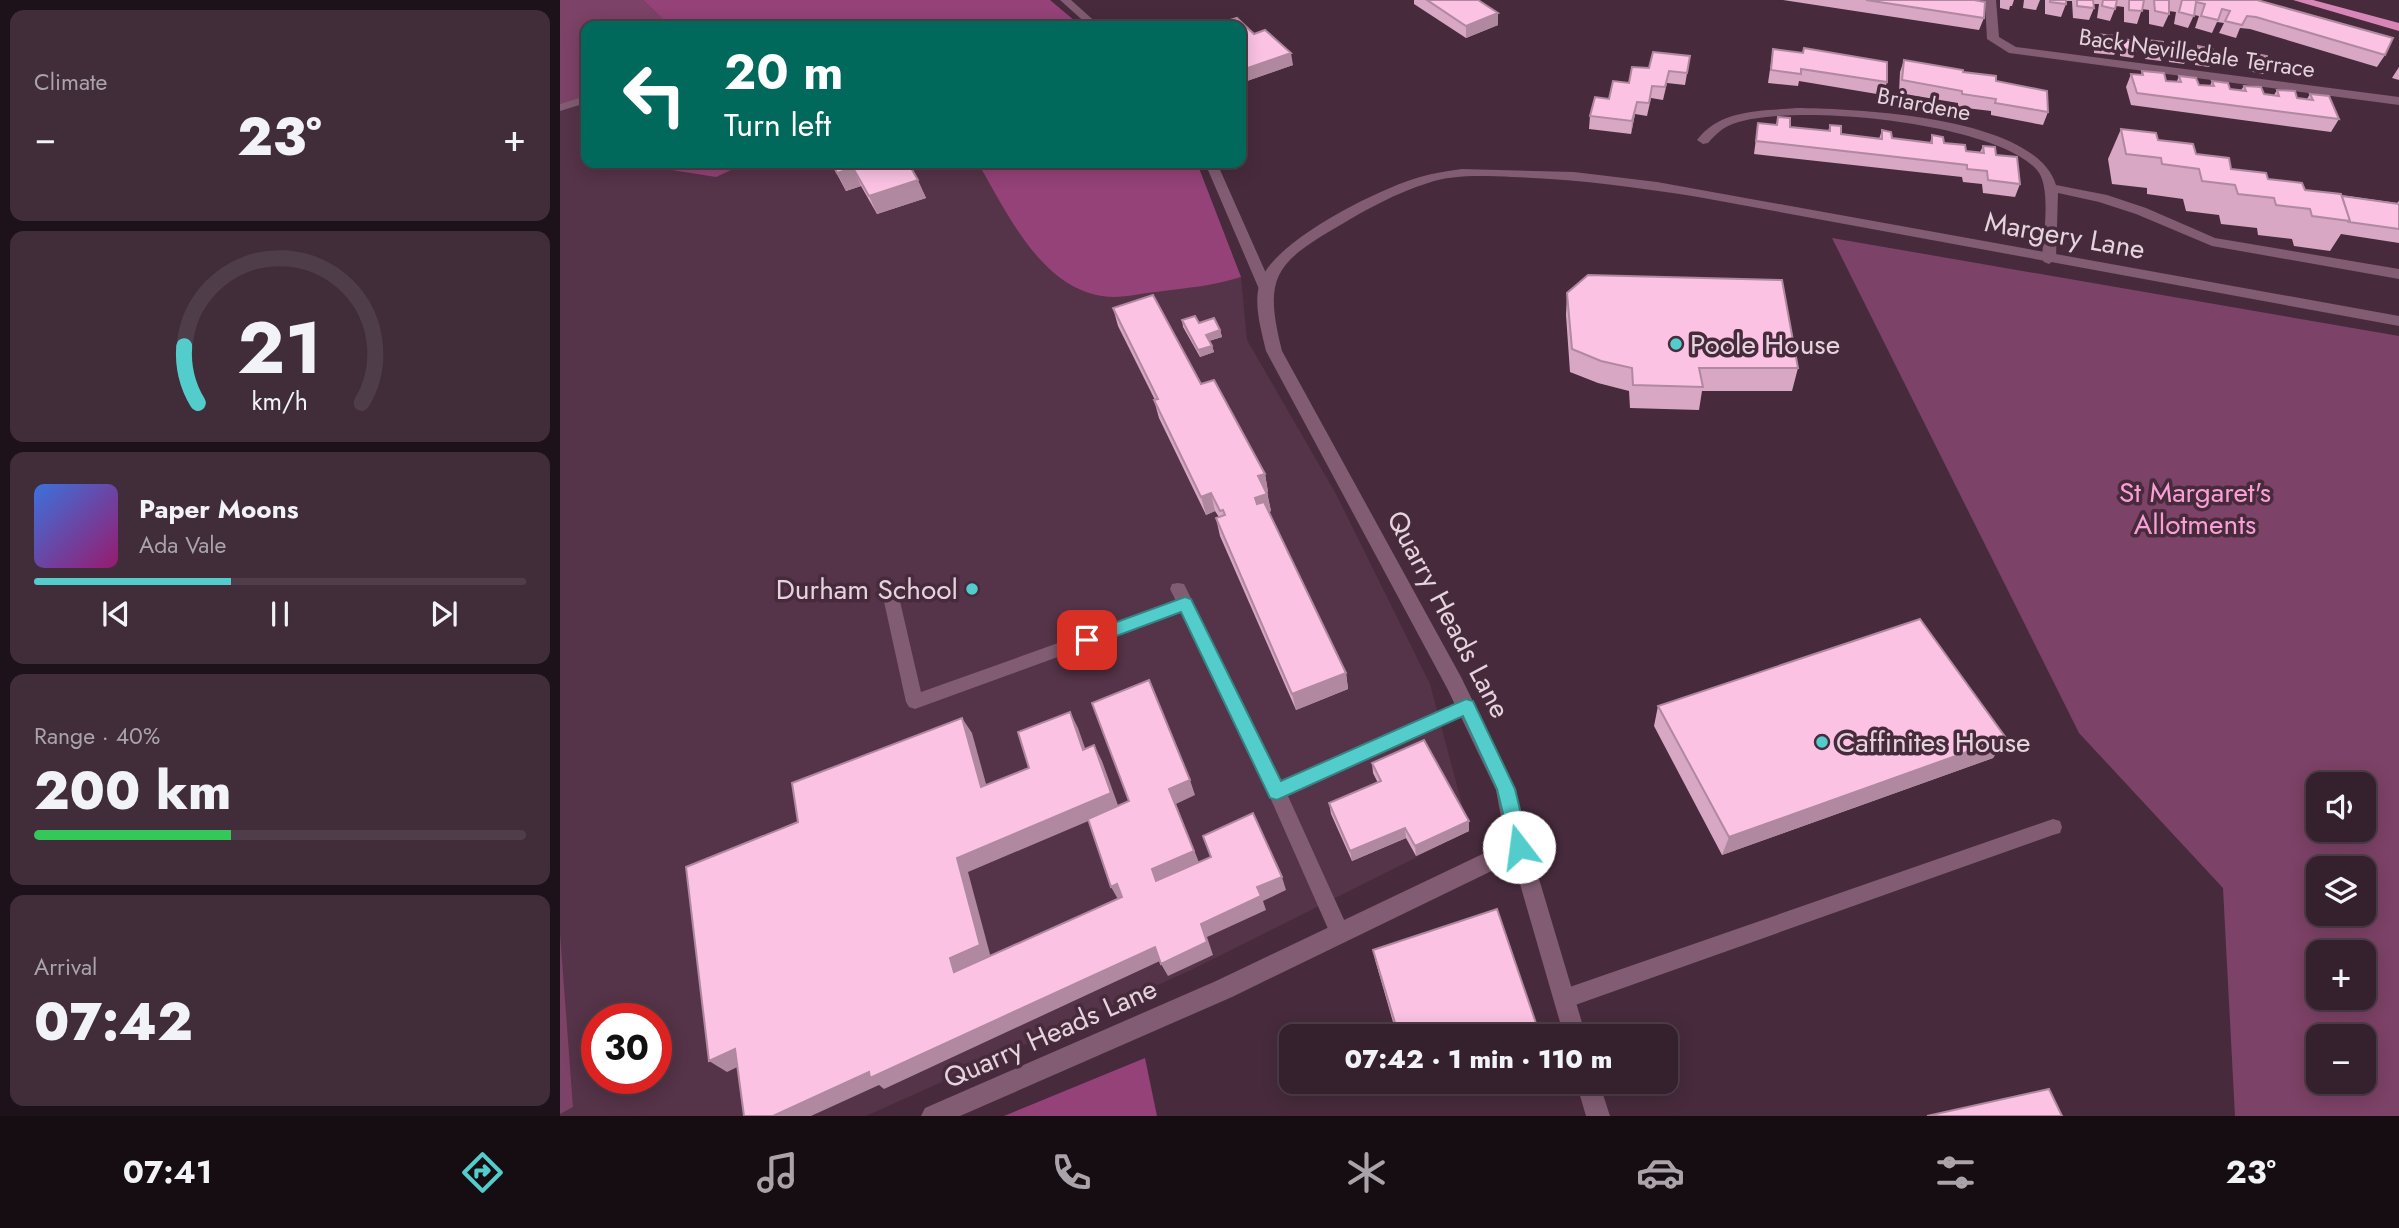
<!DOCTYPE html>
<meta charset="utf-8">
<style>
:root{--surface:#35202d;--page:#402d39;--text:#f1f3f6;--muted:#aaa3aa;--line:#4f3e49;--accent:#53cdcb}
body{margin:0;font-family:Jost,sans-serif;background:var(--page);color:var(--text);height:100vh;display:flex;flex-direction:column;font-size:26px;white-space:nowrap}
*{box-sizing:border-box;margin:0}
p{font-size:23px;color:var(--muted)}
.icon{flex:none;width:38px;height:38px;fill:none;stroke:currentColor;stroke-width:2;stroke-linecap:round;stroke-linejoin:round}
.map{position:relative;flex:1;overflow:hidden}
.side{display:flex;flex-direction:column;gap:10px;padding:10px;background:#1d1219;width:560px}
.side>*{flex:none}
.guide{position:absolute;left:21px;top:21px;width:665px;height:147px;border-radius:14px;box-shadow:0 4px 18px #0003,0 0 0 2px var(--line);background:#00695c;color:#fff;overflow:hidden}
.tools{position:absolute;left:1746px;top:772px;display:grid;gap:14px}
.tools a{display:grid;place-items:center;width:70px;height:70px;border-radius:14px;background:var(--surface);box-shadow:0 4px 18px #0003,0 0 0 2px var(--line);font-size:35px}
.speed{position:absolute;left:21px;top:1003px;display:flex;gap:14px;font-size:35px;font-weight:700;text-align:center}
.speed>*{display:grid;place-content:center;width:91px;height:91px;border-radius:50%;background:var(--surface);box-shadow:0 4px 18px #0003,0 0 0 2px var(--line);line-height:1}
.speed .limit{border:10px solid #d22;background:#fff;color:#111}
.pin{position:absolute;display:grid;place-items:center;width:60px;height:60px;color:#fff;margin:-30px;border-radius:14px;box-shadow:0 4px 10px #0006}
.me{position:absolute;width:77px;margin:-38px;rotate:345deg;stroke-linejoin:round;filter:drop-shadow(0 0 5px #0008)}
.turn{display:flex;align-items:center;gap:24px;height:147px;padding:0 28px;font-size:32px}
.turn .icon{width:91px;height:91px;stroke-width:2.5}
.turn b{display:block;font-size:49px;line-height:60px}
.big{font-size:52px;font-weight:800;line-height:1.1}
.side .card{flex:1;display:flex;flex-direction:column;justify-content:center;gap:10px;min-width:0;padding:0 24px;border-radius:14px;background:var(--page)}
.side .dial{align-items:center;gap:0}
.dial svg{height:182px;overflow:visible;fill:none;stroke:var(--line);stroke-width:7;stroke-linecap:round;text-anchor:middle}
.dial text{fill:var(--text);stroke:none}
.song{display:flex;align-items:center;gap:21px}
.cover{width:84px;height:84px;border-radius:10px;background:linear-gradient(135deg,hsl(220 70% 55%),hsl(320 70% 35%))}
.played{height:7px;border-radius:4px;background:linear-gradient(90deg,var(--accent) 40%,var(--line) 40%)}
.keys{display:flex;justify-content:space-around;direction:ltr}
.heat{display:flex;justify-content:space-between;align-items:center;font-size:38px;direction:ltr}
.charge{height:10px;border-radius:5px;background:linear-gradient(90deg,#34c759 40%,var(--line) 0)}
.trip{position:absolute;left:719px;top:1024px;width:399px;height:70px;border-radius:14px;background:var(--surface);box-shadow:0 4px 18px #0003,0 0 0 2px var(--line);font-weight:800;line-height:70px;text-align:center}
.dock{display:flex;height:112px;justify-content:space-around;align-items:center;background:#150d12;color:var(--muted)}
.dock .icon{width:49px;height:49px}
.dock .current{color:var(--accent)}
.dock b{font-size:32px;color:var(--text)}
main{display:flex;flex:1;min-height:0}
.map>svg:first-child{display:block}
</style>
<main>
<section class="side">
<div class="card"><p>Climate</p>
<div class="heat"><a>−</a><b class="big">23°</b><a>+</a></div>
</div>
<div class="card dial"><svg viewBox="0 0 100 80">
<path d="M14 69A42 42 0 1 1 86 69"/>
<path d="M14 69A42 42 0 0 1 8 44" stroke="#53cdcb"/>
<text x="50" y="56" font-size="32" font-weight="700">21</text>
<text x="50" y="72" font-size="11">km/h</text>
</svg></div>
<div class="card">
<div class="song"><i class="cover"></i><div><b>Paper Moons</b><p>Ada Vale</p></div></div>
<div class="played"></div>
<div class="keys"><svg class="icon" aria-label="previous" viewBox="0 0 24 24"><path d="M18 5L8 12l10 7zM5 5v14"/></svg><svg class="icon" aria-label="pause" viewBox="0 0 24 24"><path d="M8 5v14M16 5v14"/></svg><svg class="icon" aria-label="next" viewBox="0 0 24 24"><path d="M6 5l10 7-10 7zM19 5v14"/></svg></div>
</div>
<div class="card"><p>Range · 40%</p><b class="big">200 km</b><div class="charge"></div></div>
<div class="card"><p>Arrival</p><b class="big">07:42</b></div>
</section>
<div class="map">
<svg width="1839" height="1116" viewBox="0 0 1839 1116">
<rect width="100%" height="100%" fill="#472b3c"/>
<!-- built -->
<path fill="#553348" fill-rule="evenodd" d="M0,0H384L492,26H26V163H637L681,277L687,340L776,494L870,684L909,831L631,970L306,1116H0ZM37,1018H96V1078H37Z"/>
<!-- green -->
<path fill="#7d4267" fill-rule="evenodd" d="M0,0H83L110,26H26V97L0,105Z
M1272,238L1839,336V1116H1675L1663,888L1519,733ZM1759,784H1804V830H1759ZM1759,868H1804V914H1759ZM1759,952H1804V998H1759ZM1759,1036H1804V1082H1759Z
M0,933L13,1107L0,1114Z"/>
<!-- forest -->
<path fill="#944277" d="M83,0H490L521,26H110Z
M68,163H186L156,177Z
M418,163H637L681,277C653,286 626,288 596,292C582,293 568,297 554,297C484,296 448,214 418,163Z
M585,1058L597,1116H444Z"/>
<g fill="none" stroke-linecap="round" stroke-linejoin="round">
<!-- service -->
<path fill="#815c72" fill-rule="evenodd" d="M500,0H511L540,26H529Z
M26,96V103L0,111V104Z
M645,163H657L713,289L711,292L706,293L699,289Z
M618,583L624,584L721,782L901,701L907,699L913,701L916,706L913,711L728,796L790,933L787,940L780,942L773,940L709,795L621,612L355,709L349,707L346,702L323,597L325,592H337L339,597L361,692L616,601L610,589L612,584Z
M1493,819L1500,821L1502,827L1500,833L1493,835L1004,1009L997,1006L994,999L997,992L1004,989Z"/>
<!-- minor -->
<path fill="#815c72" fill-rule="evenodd" d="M1421,0H1436L1439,37L1456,47L1839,97V105L1449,53L1427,39L1425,3Z
M1237,108C1298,109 1475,116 1496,185L1547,195L1586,208L1655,238L1839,269V279L1652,246L1576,214L1539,202L1498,193L1496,259L1489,264L1484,262L1482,259C1483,238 1492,187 1477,170C1436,122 1223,100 1168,126C1160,130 1154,136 1148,143L1143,144L1137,140C1160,109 1201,111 1237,108Z
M952,813L959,815L962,822L1026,1036H1004L942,822L945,815Z
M1016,1082H1039L1050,1116H1026Z"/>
<!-- tertiary -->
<path fill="#815c72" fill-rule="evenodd" d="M902,169L1014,172L1097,182L1839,316V326L1138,197C1076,187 1015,179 952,177C925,176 894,174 868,183C836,193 805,210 777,227C713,264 704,279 722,351L901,677L956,789L962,822L946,864L672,997L400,1116H361L365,1108L656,981L931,850L942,822L936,790L887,688L706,351C701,329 693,304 700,282C713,241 820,188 860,177C874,173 888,171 902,169Z"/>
<!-- trunk -->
<path fill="#d886b8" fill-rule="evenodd" d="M1733,0H1753L1839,23V31Z"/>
</g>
<!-- wall -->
<path fill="#d8a7c3" d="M854,0H918L938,13V25L906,38L854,4Z
M1223,0H1414L1424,18L1419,30Z
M1440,0H1454L1452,6H1450L1449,10L1440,8Z
M1461,0H1480L1476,10L1463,8L1464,0Z
M1485,0H1697L1825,55L1817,67L1690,29L1680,28L1676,38L1659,33L1664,23L1657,22L1652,33L1635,28L1639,16L1634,15L1628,28L1614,24L1616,12L1609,11V14L1603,27L1589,24V10L1582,9L1577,24L1564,22V7L1556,6L1550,21L1537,18L1539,4H1533L1534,8L1529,20L1513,18L1512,1H1506V4L1501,17L1485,14Z
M681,26L694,34L733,65L687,81L681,76Z
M1536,34L1557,49L1554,55L1534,53V40Z
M1563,39L1576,51L1573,58L1560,56V45Z
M1587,40L1604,55L1601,61L1585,59L1584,46Z
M1611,43L1627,58L1624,64L1609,62L1608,49Z
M1638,46L1653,61L1649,67L1635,65V53Z
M1213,49L1327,82L1323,95L1239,81L1238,86L1208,83Z
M1691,53L1707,68L1703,74L1688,71V59Z
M1130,56L1125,85L1107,83L1103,100L1091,98L1087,116L1075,114L1071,134L1029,129L1030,116L1049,99L1069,83Z
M1344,60L1403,72L1436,81L1488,112L1483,125L1431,115V111L1398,107V103L1339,93L1340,72Z
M1839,67V80L1832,78Z
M1582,71L1606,81H1617L1619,76L1639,85L1650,86L1652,81L1670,89L1681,90L1684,86L1704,94L1714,95L1717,90L1737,98L1747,99L1750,94L1779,119L1771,132L1571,105L1566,87L1571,74L1581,75Z
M1218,117L1230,127L1268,131L1270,125L1281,134L1319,139L1322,130L1332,138L1370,143L1372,135L1384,143L1406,151L1420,152L1423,146L1436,155L1460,184L1455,197L1423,193L1422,184L1403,182L1402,177L1194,154L1198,123L1216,125Z
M1561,129L1598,140L1671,169L1745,190L1837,203L1839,201V243L1781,234L1770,251L1734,246L1732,239L1698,235L1697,228L1661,224L1659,215L1626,211L1623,199L1587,194V188L1552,184L1548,159Z
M271,163H368L352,169L366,198L317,214L301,186L286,191Z
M1007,293L1238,368L1232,391H1142L1139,410L1070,408L1069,391L1038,383L1010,372L1006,315Z
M553,308L641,384L705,474L708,492H707L711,511L709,512L786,673L788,689L736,710L660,536L656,518L659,517L655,511L646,515L599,418L594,400H595L558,326Z
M622,320L639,323L660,330L662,337L649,341L652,346L654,352L640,357L623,327Z
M1098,706L1446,738L1433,758L1162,855L1094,726Z
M812,763L909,821V831L856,856L846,838L792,861L771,814L769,803L818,783L813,773Z
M813,950L980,1036H837L816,963Z"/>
<!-- shaded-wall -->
<path fill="#b0889f" d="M938,13V25L906,38V26Z
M731,53L733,65L687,81L685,69Z
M1077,102L1075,114L1071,134L1072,121Z
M346,163H368V164L349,170Z
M293,168L301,186L286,191L277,173Z
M358,180L366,198L317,214L309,196Z
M660,330L662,337L647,341L646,335Z
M652,346L654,352L640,357L638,350Z
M705,474L708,492L702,494L698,476Z
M651,493L655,511L646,515L641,497Z
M707,494L711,511L699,516L695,498Z
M786,673L788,689L736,710L732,694Z
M510,712L518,728L531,765L523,750Z
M402,718L412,733L431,802L421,787Z
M1446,738L1433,758L1162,855L1169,837Z
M534,745L542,761L559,808L408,872L431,958L394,972L390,958L397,858Z
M630,780L635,795L616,804L640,865L596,881L592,869L609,789Z
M909,821V831L856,856L855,846Z
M845,828L846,838L792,861L790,851Z
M722,877L726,890L703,901L706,910L647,937L653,955L608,976L601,964L641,924L697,887Z
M557,884L565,898L559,901L551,887Z
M595,947L602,960L324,1089L319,1085L251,1116H213L309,1072Z
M175,1049L192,1060L167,1072L149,1061Z
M852,1082H876L853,1089Z"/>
<!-- building -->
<path fill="#fbc2e3" stroke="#b0889f" stroke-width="2" d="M867,0H918L938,13L906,26Z
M1306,0H1414L1425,2L1424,18Z
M1490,0H1506V4L1490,2Z
M1517,0H1533L1534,8L1517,6Z
M1543,0H1557L1555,9L1542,6Z
M1569,0H1584L1582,11L1569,10Z
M1594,0H1609V14L1595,11Z
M1622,0H1697L1833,38L1825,55L1696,17L1687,16L1682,25L1665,21L1670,11L1662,9L1658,20L1641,16L1645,4L1636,2L1634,16L1619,12Z
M677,18L694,34L705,30L731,53L685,69L681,65V26H651Z
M1536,34L1555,36L1557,49L1537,46Z
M1563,39L1576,41V51L1563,49Z
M1587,40L1603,42L1604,55L1588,53Z
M1611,43L1626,45L1627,58L1612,56Z
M1638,46L1653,49V61L1638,58Z
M1244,48L1327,62V82L1241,69V74L1211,70L1213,49L1243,53Z
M1093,52L1130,56L1127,73L1109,71L1105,87L1092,86L1089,103L1077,102L1072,121L1030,116L1035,97L1049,99L1053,81L1069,83L1072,67L1089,68Z
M1691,53L1707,56V68L1691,65Z
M1344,60L1403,70V72L1436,76V81L1487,91L1488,112L1435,103L1436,99L1402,94V91L1342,80Z
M1582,71L1604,73L1606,81L1621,82L1619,76L1636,78L1639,85L1654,86L1652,81L1668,83L1670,89L1686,91L1684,86L1701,87L1704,94L1719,96L1717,90L1735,91L1737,98L1753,100L1750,94L1769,96L1779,119L1577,93L1571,74L1583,75Z
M1218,117L1230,118V127L1270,131V125L1281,126V134L1322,139V130L1331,132L1332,138L1372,143V135L1383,137L1384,143L1405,145L1406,151L1424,153L1423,146L1435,147L1436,155L1457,157L1460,184L1428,180L1427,171L1407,169V165L1196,141L1198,123L1217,125Z
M1561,129L1596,133L1598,140L1633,144L1636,154L1669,158L1671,169L1706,173L1708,179L1742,183L1745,190L1781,194L1790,221L1752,216L1750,209L1716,205L1714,198L1678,194L1675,185L1642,181L1639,169L1602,164L1601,158L1566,154Z
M272,163H348L358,180L309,196L293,168L277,173Z
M1782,196L1839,204V229L1789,222L1790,221Z
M1028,275L1222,280L1238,368H1139L1143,387L1073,385L1072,368L1041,361L1012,349L1007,293Z
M593,295L641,384L654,380L705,474L698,476L707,494L695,498L697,504L704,502L786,673L732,694L656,518L665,515L663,510L660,511L651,493L641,497L594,400L598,399L553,308Z
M635,316L639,323L654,318L660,330L646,335L652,346L638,350L622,320Z
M1360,619L1446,738L1169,837L1098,706Z
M589,680L630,780L609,789L634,851L592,869L596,881L651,857L643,836L693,813L722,877L697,887L701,896L641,924L647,942L601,964L595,947L310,1078L309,1072L213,1116H184L175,1049L149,1061L126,867L238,822L232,783L402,718L421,787L469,768L458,732L510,712L523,750L534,745L551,793L397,858L420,945L390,958L394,972L562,897L557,884L551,887L528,819L569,801L532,703Z
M864,740L909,821L855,846L845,828L790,851L769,803L821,781L812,763Z
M937,909L980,1035L976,1036H839L813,950Z
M1489,1089L1502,1116H1367Z"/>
<!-- route -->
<path fill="#53cdcb" stroke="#368584" stroke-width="2" d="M625,597L631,599L721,781L906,699L913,701L955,789L969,847L966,854L959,856L953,854L937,789L903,716L717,800L710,798L621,612L527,647L521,645L519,640L521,635Z"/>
<!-- markers -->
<g fill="#53cdcb" stroke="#472b3c" stroke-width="2.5">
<circle cx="1116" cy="344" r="7"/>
<circle cx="412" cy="589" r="7"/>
<circle cx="1262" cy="742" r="7"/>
</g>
<g text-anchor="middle" stroke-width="7" stroke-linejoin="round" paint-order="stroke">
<!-- far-street labels -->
<g font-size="23" fill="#e5d3dd" stroke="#472b3c">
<text transform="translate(1637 53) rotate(8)" y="8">Back Nevilledale Terrace</text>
<text transform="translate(1364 104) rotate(11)" y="8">Briardene</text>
</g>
<!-- street labels -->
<g font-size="28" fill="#e5d3dd" stroke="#472b3c">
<text transform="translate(1505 235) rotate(10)" y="10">Margery Lane</text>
<text transform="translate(889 614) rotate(62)" y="10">Quarry Heads Lane</text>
<text transform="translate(490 1033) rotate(-24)" y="10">Quarry Heads Lane</text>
</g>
<!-- poi labels -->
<g font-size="28" fill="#e5d3dd" stroke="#472b3c" text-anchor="start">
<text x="1130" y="354">Poole House</text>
<text x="398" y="599" text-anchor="end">Durham School</text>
<text x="1276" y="752">Caffinites House</text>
</g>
<!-- park labels -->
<g font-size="28" fill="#f99fd5" stroke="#472b3c">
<text x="1635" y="502">St Margaret's<tspan x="1635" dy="32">Allotments</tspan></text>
</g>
</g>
</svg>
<div class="tools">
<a><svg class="icon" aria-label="sound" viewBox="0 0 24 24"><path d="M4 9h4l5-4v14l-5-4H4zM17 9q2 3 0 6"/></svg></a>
<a><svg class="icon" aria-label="layers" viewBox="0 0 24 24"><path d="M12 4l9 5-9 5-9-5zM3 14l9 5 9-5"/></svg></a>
<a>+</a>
<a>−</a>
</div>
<div class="speed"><div class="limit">30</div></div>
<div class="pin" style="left:527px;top:640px;background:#d93025"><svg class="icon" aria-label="arrive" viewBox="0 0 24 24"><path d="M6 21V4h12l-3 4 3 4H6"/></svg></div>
<svg class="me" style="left:959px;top:847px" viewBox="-20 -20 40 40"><circle r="19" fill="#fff"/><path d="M0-13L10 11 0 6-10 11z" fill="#53cdcb"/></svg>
<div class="trip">07:42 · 1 min · 110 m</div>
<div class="guide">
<div class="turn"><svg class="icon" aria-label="left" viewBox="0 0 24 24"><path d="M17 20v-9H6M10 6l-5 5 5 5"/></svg><div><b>20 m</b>Turn left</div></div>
</div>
</div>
</main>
<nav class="dock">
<b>07:41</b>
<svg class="icon current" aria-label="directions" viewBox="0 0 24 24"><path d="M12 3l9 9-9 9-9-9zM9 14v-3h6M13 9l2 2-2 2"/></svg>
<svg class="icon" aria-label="music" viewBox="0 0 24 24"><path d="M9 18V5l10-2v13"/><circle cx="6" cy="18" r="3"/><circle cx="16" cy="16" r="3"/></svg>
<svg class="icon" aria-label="phone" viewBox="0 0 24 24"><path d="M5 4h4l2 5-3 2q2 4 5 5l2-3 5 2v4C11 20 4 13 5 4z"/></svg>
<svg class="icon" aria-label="climate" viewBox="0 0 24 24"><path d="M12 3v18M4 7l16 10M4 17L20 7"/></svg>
<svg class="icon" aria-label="car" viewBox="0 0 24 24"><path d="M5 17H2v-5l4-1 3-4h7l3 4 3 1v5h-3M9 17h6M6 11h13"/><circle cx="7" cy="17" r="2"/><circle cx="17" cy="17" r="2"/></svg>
<svg class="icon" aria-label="filters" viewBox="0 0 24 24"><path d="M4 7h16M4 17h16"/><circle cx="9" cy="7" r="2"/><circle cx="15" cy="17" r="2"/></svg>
<b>23°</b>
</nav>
